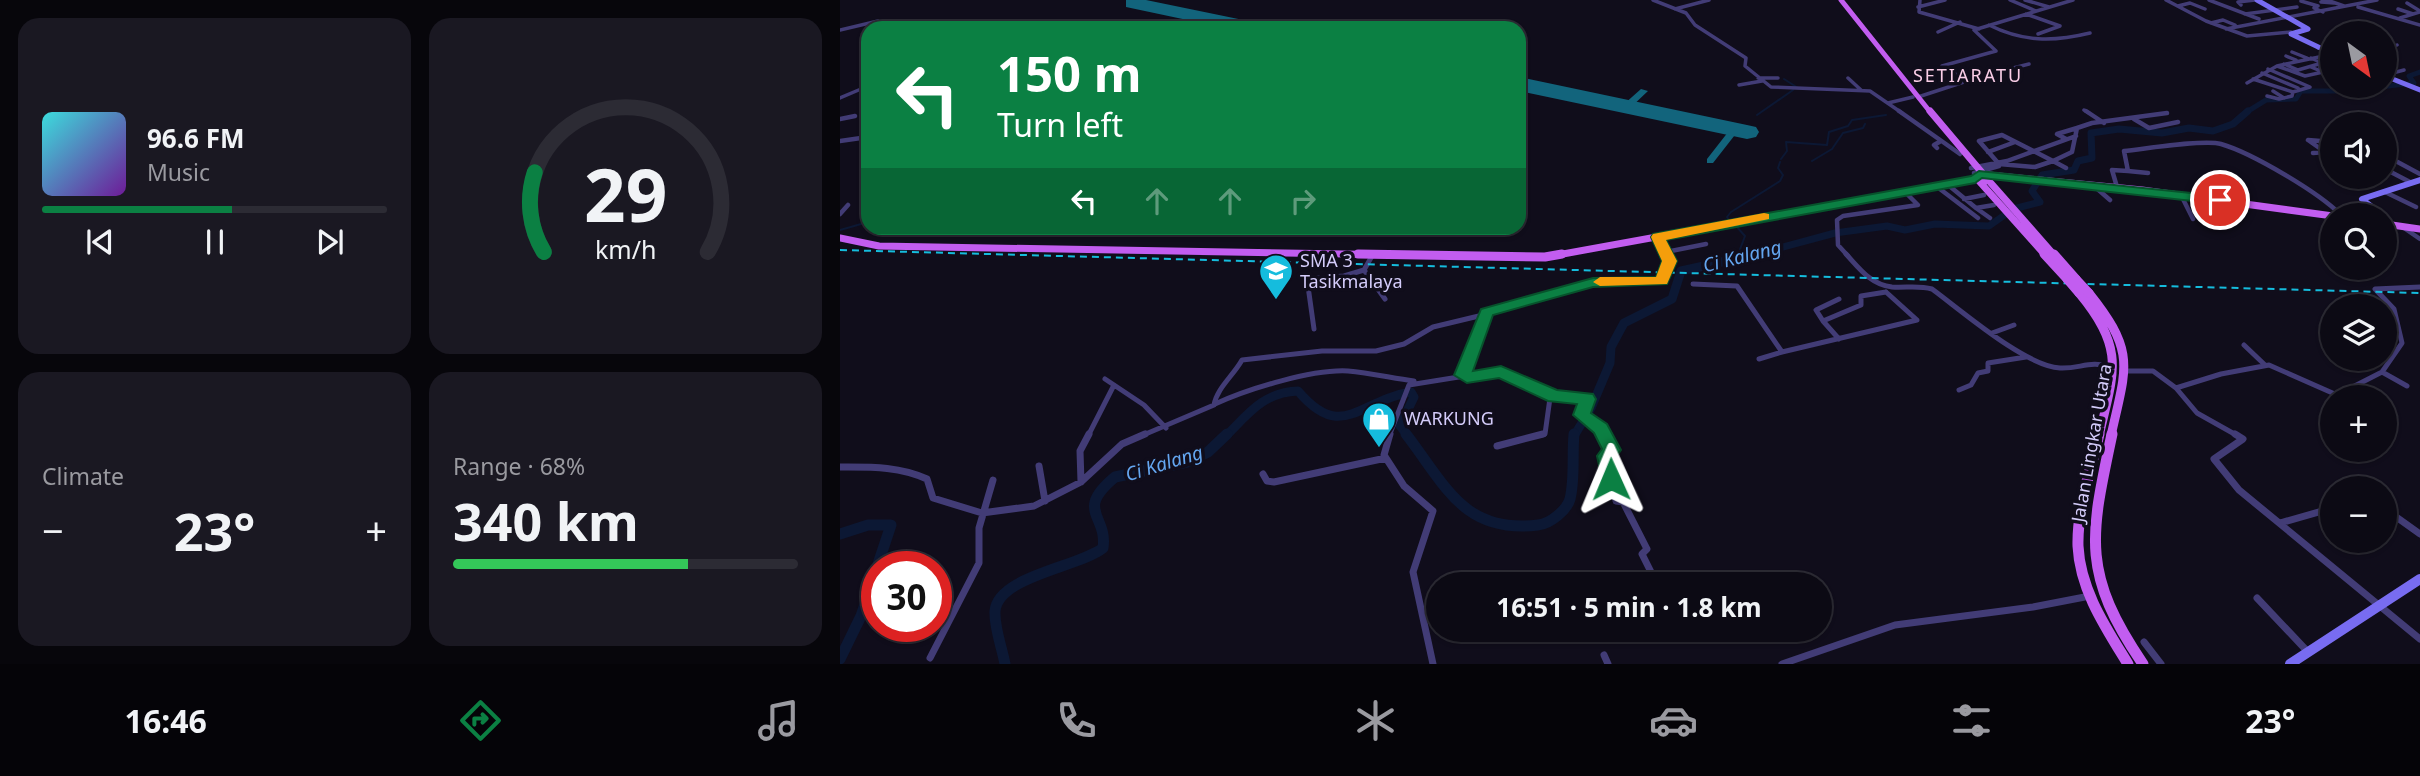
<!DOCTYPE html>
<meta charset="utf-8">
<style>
:root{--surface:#0c0a14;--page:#1a1822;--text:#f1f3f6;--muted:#9a9aa0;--line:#2c2b34;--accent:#0b8043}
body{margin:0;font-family:"Noto Sans",sans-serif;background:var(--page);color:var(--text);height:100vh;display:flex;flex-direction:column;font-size:26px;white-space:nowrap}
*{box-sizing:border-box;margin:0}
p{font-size:23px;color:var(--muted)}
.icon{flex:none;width:38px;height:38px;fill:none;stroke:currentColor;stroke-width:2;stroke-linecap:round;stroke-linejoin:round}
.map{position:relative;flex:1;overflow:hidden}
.sheet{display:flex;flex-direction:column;gap:18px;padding:18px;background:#07060b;width:840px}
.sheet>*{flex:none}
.guide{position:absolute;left:21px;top:21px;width:665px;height:214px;border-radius:21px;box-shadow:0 2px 5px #0004,0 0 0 2px var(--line);background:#0b8043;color:#fff;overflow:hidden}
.needle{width:46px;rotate:147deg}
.controls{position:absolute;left:1480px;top:21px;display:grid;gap:14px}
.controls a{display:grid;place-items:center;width:77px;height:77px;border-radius:50%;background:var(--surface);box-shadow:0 2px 5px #0004,0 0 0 2px var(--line);font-size:35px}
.speed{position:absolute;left:21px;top:551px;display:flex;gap:14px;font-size:35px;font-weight:700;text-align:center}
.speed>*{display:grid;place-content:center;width:91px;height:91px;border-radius:50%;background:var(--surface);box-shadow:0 2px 5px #0004,0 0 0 2px var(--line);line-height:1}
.speed .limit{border:10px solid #d22;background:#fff;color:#111}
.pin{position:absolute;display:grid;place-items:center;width:60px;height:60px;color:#fff;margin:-30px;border:4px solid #fff;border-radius:50%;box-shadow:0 2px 7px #0007}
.me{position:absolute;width:77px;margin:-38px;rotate:359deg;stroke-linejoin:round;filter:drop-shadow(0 0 5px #0008)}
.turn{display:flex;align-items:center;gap:24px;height:147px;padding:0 21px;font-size:32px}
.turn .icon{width:91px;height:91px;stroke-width:2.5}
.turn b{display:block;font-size:49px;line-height:60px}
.lanes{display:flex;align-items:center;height:66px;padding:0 21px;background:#0003;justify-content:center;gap:35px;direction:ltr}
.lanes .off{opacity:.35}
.big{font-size:52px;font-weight:700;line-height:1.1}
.sheet .widget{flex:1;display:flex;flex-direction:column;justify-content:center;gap:10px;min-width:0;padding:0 24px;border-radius:21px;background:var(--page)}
.sheet .dial{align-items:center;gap:0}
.dial svg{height:182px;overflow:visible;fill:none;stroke:var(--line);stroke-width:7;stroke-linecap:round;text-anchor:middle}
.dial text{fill:var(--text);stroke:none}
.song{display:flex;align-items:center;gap:21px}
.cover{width:84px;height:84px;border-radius:10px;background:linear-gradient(135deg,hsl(180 70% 55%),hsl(280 70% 35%))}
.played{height:7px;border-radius:4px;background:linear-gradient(90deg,var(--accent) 55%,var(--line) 55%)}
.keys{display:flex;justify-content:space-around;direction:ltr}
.heat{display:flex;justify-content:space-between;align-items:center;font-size:38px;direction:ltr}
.charge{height:10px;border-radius:5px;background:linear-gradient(90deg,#34c759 68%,var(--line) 0)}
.sheet .tiles{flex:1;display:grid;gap:18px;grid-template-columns:repeat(2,1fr)}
.trip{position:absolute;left:586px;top:572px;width:406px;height:70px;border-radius:35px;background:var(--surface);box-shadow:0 2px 5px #0004,0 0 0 2px var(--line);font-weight:700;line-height:70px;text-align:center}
.menu{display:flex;height:112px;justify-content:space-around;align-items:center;background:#050408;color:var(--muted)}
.menu .icon{width:49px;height:49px}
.menu .current{color:var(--accent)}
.menu b{font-size:32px;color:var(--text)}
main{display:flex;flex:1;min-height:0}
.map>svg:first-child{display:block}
</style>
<main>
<section class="sheet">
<div class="tiles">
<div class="widget">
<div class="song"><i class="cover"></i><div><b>96.6 FM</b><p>Music</p></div></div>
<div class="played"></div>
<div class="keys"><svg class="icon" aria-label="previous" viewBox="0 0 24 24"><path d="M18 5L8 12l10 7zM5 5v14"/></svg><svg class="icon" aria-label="pause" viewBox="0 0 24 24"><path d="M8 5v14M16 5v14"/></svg><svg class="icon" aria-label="next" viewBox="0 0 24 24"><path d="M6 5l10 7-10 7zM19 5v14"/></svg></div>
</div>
<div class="widget dial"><svg viewBox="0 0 100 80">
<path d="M14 69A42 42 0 1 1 86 69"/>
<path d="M14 69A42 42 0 0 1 10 34" stroke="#0b8043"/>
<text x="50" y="56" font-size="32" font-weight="700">29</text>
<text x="50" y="72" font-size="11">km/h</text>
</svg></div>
<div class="widget"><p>Climate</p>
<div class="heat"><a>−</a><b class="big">23°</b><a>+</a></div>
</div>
<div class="widget"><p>Range · 68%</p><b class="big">340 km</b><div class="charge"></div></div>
</div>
</section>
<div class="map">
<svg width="1580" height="664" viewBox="0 0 1580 664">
<rect width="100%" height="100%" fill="#100d1b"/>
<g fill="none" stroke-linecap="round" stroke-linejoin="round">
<!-- stream -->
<path stroke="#0c1834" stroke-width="2" d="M944,79L958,88
M917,115L953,90
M941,159L947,151L946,142L987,145L989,132L1008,126L1012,120L1046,115
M972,161L992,149L1003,133L1023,128L1025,124
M889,220L887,217L891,212L940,181L943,175L938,168L940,162
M896,226L905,236L899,252L903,256
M0,230L28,222"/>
<!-- river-far3 -->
<path stroke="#0c1834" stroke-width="5" d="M1405,113L1426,100L1456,99L1461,91H1505L1574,83L1569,76L1580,72"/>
<!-- river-far2 -->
<path stroke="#0c1834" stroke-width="7" d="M910,256L995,233L1047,226L1065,230L1095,224L1149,226L1173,209L1200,202L1192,191L1202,175L1234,170L1238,161L1252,158L1251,133L1279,129L1322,133L1349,128L1373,131L1393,124L1408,111"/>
<!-- river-far1 -->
<path stroke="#0c1834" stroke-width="9" d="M386,436C408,414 424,392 458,391C502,443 519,400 571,392L574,397L560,426L568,436
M734,436L751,408L770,363L771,347L784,323L832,299L841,271L918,254"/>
<!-- river -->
<path stroke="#0c1834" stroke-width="11" d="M566,434C606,486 624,534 698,525C710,524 727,510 730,499C735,479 732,455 734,434
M0,534L28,525H51L37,567
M0,659L21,616L37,569
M165,664C162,648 154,627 155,611C158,576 239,567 263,548C268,515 234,511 275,477L347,462L368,452L387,434"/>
<!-- taxiway -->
<path fill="#12647c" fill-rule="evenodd" d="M801,89L808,91L789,109H783V105Z
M895,126L898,127V131L873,163H867V159L892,127Z"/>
<!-- runway -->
<path fill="#12647c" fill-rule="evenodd" d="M286,0H306L413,22L423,28H385L286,7Z
M679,77L907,125L916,127L919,132L916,137L907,139L679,91Z"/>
<!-- street-far3 -->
<path stroke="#423c76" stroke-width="3.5" d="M813,0L846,13L855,25L906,58L905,66L931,87L1030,91L1062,113
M1080,0L1079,12L1139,29
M1170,0L1196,11
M1185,0L1209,7
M1326,0L1366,21L1407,36L1451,32
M1369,0L1419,19
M1485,0L1481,2L1494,3
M1487,0L1504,6
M1461,1L1478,6L1474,8L1483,12
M1567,3L1580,11
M1401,5L1398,2L1415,0
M1338,6L1350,3L1365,9
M1078,7L1105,0
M1518,7L1580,25
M835,9L869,0
M1558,9L1573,14
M1186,14L1220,26L1198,34
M1405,14L1457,7
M1560,18L1580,12
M1371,23L1383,20L1395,25
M1149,25C1183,42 1213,42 1250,33
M1386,29L1537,0
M0,30L38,21
M1098,32L1120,22
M1478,48L1493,45
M1545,50L1557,45
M1452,52L1467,58
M1446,56L1456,60
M1444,64L1458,70L1482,63L1471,58
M1437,66L1465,76L1483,72L1471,67
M1480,67L1493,72
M1422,73L1458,88
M1545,75L1564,70
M918,78H938
M1008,78L1021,90
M1413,79L1453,92L1470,87L1428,69
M1126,80L1189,64
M1407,83L1437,66L1493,54
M899,85L922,81
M1433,91L1444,98
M1427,96L1439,99L1452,96L1453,92
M1078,97L1127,81L1102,66L1156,51L1134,30L1233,0
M0,98L21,89
M1048,103L1073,97
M1244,110L1249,113"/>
<!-- street-far2 -->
<path stroke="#423c76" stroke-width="4.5" d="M1059,111L1120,154
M1246,111L1264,123
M0,119L15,116
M1294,119L1309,128L1338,122
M1162,135L1213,161L1195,167L1159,164L1139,141Z
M1226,139L1217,134L1237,128
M0,141L28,137
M1097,148L1094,145L1101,141
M1148,152L1175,142
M1473,153L1485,152L1468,140L1493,142
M1552,159L1580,174
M1213,161L1226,168
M1213,161L1232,152L1237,128L1252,123L1327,113
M1131,168L1167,161L1236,136
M1545,169L1570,182
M1288,171L1308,173
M1134,173L1159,166
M1107,184L1136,208L1154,205
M1096,186L1138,218
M1254,186L1270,200
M1277,187L1272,170L1288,171L1284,151C1305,149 1364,139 1381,144C1412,153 1478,192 1501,215
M1545,192L1576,207
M1341,195L1353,219
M1124,199L1144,195
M1136,208L1150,218
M0,214L8,205
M1564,228L1580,239
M818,237L827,256
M826,252L866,244
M1008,256L998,245L997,220L1003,216L1078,205L1064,191"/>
<!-- street-far1 -->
<path stroke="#423c76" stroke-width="5" d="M1006,254C1019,268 1031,285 1052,287C1066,288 1078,285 1092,289C1122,311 1185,366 1220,368C1241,369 1248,360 1273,367
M524,270L545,299
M853,284L897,286L942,352L1077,320L1046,292
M983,321L976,310L999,299
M474,329L467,279L504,276L524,270L532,256
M1152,333L1174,325
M999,339L983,321L1021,305V296L1046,292
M1404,345L1425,365
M919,359L942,352
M1286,371H1313L1336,388
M1542,372L1567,386
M623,375L643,315L648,311L753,283L823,280L829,261L826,254
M265,379L304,405L326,428
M1119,390L1131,385L1138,373L1148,371V363L1186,357
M375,404C408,389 472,369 508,371C530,373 552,378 574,381
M248,436L274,385
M301,436L374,405C377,388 393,376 402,360L482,351H536L564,344L593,327L643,315
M549,436L569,385L656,371L714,396L747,399L742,415L761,429L765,436
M696,436L705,434L710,398L714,396
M1398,436L1357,413L1336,388L1381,374L1429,365L1497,395L1542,372L1562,343L1554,309L1535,289L1580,287"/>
<!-- street -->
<path stroke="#423c76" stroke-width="7" d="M550,434L544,455L564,486L593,511L573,572L593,664
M764,434L772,450L767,457L776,501L783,502L807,549L802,554L817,584
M1395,434L1403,439L1374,459L1399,490L1580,639
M657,446L703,434
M199,466L205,501
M0,467C30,467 59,466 87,479L93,498L142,513L194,506L241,482L282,444L305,434
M423,474L427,481L434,482L546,458
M241,482L240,451L249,434
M1545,509L1580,534
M1440,523L1493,508
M1417,598L1468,652
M1304,642L1321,664
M764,655L768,664
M90,658L139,563V528L153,480
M942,664L1055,625L1193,607L1250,596"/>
<!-- secondary-far2 -->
<path stroke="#786cf1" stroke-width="5" d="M1417,0L1468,29L1451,34L1493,54
M1545,76L1580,90"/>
<!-- secondary-far1 -->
<path stroke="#786cf1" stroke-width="6" d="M1542,215L1522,199L1580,180"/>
<!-- secondary -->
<path stroke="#786cf1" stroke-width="10" d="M1450,664L1580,579"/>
<!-- primary-far3 -->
<path stroke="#c25df0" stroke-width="5" d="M1001,0L1091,113"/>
<!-- primary-far2 -->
<path stroke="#c25df0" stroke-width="7" d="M1090,111L1144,175
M1148,177L1149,181L1134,178L1139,174L1302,190L1493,216
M1139,181L1206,256
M1149,181L1215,256
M1545,224L1580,229
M0,238L39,246L624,256
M712,256L1135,179"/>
<!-- primary-far1 -->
<path stroke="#c25df0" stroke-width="9" d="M518,254L705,257L722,254
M1204,254L1227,279
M1214,254L1236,279
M1239,293C1286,350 1274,371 1259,436
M1249,293C1297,353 1286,367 1271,436"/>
<!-- primary -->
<path stroke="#c25df0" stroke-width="11" d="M1259,434C1251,469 1237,509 1238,546C1240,590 1266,628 1288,664
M1272,434C1250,537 1241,573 1303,664"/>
<!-- rail -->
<path stroke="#15bcdd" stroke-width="2" stroke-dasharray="7 5" stroke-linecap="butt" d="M0,250L1580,293"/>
<!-- primary-bridge -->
<path stroke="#c25df0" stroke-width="9" d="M1227,279L1239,293
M1236,279L1249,293"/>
</g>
<!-- route -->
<path fill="#0b8043" stroke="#07532c" stroke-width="2" d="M1139,171L1380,196L1386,200L1380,204L1142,178L1135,183L826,240L837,261L827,284L753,287L653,315L633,371L661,366L717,390L753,394L756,399L751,413L767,424L781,450L776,457L781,479L771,486L762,479L757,456L762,449L754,433L733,415L737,404L708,401L659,378L627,383L614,375L641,309L753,278L816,277L822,261L811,237L813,234L1131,176Z"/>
<!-- slow -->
<path fill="#f59e0b" d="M924,213L929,214V219L826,240L837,261L827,284L760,286L753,282L760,277H816L822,261L811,237L813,234Z"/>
<!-- icons -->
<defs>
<g id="school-pin" transform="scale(1.75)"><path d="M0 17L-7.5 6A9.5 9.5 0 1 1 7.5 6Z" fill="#15bcdd" stroke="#100d1b"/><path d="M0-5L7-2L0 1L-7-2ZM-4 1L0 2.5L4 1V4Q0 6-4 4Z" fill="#fff"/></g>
<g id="shop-pin" transform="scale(1.75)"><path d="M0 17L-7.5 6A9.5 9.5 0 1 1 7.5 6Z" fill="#15bcdd" stroke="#100d1b"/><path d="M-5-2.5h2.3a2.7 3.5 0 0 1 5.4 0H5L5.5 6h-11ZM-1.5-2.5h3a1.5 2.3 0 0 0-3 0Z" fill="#fff"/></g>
</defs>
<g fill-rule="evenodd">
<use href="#school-pin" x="436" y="271"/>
<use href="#shop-pin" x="539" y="419"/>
</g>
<g text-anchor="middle" stroke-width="7" stroke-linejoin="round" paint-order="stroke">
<!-- far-quarter labels -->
<g font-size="18" letter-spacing="2" fill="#facee7" stroke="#100d1b">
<text x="1128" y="82">SETIARATU</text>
</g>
<!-- poi labels -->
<g font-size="18" fill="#d4ccfa" stroke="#100d1b" text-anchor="start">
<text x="460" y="267">SMA 3<tspan x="460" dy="21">Tasikmalaya</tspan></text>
<text x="564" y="425">WARKUNG</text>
</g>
<!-- street labels -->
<g font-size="18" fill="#d4ccfa" stroke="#100d1b">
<text transform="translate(1252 443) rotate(-80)" y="6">Jalan Lingkar Utara</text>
</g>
<!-- water labels -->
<g font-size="19" font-style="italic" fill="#64a6f0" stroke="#100d1b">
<text transform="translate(902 256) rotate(-14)" y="7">Ci Kalang</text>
<text transform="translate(324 463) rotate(-17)" y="7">Ci Kalang</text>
</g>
</g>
</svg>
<div class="controls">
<a><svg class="needle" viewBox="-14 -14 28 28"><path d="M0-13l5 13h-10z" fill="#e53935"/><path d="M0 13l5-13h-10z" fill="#9a9aa0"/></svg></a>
<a><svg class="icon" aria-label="sound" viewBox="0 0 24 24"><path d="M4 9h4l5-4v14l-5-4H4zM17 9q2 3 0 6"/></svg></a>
<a><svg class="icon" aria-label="search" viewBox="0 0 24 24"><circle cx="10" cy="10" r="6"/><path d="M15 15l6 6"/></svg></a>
<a><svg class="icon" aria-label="layers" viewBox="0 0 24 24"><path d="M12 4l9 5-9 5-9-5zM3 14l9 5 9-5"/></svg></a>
<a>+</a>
<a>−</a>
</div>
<div class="speed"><div class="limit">30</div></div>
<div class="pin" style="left:1380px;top:200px;background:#d93025"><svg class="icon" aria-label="arrive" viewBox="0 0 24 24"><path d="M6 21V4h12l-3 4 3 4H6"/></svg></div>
<svg class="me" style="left:771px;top:479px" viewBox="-20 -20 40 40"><path d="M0-17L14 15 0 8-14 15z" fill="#0b8043" stroke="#fff" stroke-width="4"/></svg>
<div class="trip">16:51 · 5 min · 1.8 km</div>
<div class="guide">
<div class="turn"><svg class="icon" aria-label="left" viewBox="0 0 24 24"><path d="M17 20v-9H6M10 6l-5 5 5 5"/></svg><div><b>150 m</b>Turn left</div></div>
<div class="lanes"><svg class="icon" aria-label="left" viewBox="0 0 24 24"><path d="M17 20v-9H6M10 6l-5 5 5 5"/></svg><svg class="icon off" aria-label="ahead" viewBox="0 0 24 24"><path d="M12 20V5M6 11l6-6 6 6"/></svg><svg class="icon off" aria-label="ahead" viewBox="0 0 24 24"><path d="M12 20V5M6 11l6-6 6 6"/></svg><svg class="icon off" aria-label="right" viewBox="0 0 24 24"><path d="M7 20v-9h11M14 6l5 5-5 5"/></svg></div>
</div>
</div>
</main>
<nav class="menu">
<b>16:46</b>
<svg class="icon current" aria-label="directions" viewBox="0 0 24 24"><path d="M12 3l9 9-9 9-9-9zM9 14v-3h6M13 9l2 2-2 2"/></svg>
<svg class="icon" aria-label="music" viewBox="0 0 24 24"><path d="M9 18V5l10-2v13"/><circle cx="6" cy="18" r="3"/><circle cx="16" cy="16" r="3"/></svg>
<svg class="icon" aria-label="phone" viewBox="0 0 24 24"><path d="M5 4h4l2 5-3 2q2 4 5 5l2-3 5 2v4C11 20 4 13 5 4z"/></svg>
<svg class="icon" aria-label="climate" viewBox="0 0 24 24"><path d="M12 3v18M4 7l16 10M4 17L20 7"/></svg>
<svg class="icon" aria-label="car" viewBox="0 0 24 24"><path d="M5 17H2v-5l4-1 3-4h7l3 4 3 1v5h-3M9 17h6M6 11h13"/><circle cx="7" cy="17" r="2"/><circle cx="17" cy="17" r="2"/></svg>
<svg class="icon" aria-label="filters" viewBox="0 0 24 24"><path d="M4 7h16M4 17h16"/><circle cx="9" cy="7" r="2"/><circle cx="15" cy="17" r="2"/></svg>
<b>23°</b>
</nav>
